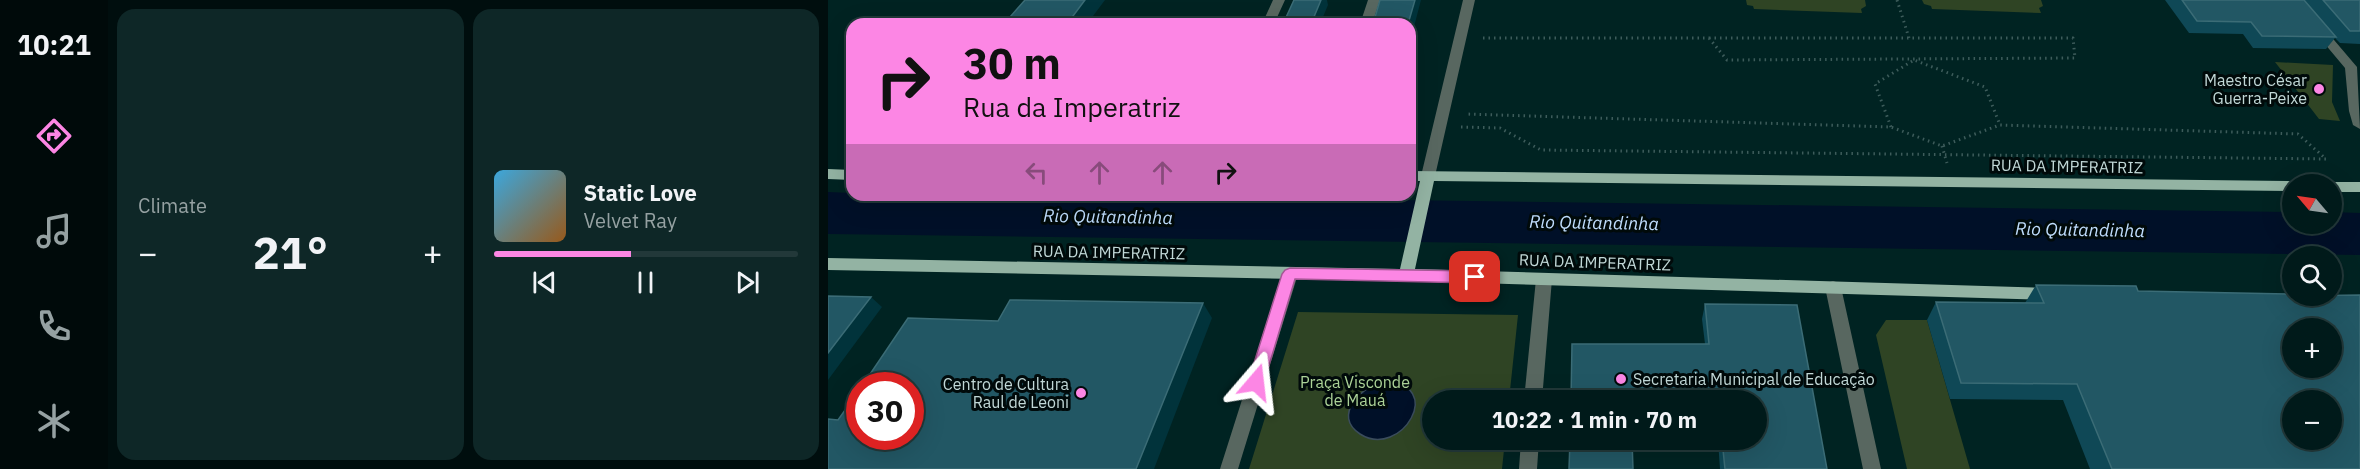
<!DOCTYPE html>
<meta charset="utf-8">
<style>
:root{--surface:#001a1a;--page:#0e2727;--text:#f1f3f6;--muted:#95a1a2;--line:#223839;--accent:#fc86e4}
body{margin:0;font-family:"IBM Plex Sans",sans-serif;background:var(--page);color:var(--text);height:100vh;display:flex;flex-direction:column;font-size:22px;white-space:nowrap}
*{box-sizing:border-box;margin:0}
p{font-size:20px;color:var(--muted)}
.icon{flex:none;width:33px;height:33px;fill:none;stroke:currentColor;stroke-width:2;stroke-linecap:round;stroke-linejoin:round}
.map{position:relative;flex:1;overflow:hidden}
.side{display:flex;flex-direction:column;gap:9px;padding:9px;background:#000e0e;width:720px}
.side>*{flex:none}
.guide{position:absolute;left:18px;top:18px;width:570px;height:183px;border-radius:18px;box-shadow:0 6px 24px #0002,0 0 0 2px var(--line);background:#fc86e4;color:#111;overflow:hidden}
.needle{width:39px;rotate:299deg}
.tools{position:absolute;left:1454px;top:174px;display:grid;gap:12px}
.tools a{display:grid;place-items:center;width:60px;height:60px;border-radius:50%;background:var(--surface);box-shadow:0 6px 24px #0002,0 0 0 2px var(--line);font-size:30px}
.speed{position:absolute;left:18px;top:372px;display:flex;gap:12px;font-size:30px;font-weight:700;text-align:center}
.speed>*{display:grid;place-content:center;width:78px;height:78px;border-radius:50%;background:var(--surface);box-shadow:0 6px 24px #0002,0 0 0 2px var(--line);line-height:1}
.speed .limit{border:9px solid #d22;background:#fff;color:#111}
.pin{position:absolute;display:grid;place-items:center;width:51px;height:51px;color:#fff;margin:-26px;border-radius:12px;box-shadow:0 3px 9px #0006}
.me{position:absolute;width:66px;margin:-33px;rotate:17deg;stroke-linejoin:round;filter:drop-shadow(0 0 4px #0008)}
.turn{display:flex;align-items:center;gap:21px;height:126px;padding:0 18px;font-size:27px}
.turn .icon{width:78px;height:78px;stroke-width:2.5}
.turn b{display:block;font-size:42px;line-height:51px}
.lanes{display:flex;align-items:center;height:57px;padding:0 18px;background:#0003;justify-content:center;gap:30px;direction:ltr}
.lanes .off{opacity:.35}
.big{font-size:45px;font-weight:700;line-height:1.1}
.side .widget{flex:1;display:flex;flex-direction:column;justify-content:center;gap:9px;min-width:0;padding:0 21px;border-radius:18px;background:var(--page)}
.song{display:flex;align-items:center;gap:18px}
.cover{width:72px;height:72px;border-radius:9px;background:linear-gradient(135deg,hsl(200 70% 55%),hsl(30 70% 35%))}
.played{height:6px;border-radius:3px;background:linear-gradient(90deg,var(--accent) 45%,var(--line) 45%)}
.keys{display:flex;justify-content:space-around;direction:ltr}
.heat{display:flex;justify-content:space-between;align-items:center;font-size:33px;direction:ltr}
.side .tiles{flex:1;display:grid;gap:9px;grid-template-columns:repeat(2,1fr)}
.trip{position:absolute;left:594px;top:390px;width:345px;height:60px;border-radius:30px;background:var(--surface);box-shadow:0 6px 24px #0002,0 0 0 2px var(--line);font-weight:700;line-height:60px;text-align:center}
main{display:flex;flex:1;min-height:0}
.dock{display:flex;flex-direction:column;width:108px;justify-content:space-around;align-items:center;background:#000a0a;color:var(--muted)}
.dock .icon{width:42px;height:42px}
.dock .current{color:var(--accent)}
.dock b{font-size:27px;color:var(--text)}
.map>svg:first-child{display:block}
</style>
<main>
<nav class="dock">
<b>10:21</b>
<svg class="icon current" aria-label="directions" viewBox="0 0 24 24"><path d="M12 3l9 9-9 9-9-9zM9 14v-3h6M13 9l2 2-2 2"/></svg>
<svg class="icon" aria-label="music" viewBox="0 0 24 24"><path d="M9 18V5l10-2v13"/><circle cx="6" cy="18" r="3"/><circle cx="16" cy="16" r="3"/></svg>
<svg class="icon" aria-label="phone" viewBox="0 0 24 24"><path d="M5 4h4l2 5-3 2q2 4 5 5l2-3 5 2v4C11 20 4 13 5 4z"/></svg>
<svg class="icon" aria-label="climate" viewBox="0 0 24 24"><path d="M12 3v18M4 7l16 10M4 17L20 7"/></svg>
</nav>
<section class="side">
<div class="tiles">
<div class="widget"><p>Climate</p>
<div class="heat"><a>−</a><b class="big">21°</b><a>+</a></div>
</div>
<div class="widget">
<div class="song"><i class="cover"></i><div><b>Static Love</b><p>Velvet Ray</p></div></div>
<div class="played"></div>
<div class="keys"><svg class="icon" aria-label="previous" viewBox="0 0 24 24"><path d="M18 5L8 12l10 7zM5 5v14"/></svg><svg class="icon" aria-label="pause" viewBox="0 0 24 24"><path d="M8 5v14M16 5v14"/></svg><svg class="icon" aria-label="next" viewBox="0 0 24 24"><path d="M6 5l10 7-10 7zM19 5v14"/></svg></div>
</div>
</div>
</section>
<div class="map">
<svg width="1532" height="469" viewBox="0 0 1532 469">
<rect width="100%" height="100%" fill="#002322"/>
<!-- green -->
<path fill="#2f4424" d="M918,0H1037L1038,6L1033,9L1034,13L926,9L925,6L919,5Z
M1094,0H1213L1215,6L1211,8L1213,13L1104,9L1103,6L1096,4Z
M1447,62L1505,65L1504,102L1512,121L1491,119Z
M470,312L690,315L681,400H604V440H677L674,469H421Z
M1058,320H1099L1142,469H1079L1048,335Z"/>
<!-- water -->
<path fill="#001028" stroke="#3a4c5c" stroke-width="1.5" d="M555,381C620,383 573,460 532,434C504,416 533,387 555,381Z"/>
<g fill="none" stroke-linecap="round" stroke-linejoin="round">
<!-- river -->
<path fill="#001028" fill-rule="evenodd" d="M0,192L24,193V195H196L1464,212V224H1503V212L1532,213V255L0,234Z"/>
<!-- path -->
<path stroke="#3d5c5b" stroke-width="3" stroke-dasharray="1.5 4" stroke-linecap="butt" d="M1069,0L1081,38
M655,38H881
M881,38H1245L1247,58L899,60Z
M633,127L672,128L713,150L1498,159L1470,134L1172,125L1114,146L1063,127L637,114
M1063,127L1047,84L1086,60L1157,87L1172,125
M1114,146L1119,163"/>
<!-- minor -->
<path fill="#586760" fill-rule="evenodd" d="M445,0H457L446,24H434Z
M540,0H552L544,24H532Z
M635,0H647L607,176L600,181L593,176Z
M1460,0H1472L1529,67L1532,129L1525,125L1521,111L1517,68Z
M462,268L468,270L470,274L410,469H392L454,274L456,270Z
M716,273L722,275L724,279L714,400H696L708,279L710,275Z
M1005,281L1011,283L1013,287L1053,469H1035L997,287L999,283Z
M693,440H711L709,469H691Z"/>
<!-- major -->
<path fill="#93b3a3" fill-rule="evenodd" d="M0,169L24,170V180L0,179Z
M582,171L1464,181L1470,184H1464V191L606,181L587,269L1224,288L1230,289L1232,294L1230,299L1224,300L578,281L0,270V258L572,269L592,181H582Z
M1503,182H1532V192H1503V184H1497Z"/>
</g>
<!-- wall -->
<path fill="#0f4856" d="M1337,0H1532V44L1512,43L1507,38L1498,49L1425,48L1415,34L1361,33Z
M1208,285L1310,291L1532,469H1262L1235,400L1122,399L1099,320L1108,302L1197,303Z
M877,304L999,469H892L890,440H928L877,344L874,319Z"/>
<!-- shaded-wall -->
<path fill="#01333b" d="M257,0H277L259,24H239Z
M493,0H499L500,5L492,24H483Z
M587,0H593L582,42V24H580Z
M43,297L54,307L0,380V353Z
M375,303L384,318L326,469H308Z"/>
<!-- building -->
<path fill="#225764" stroke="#3b6c76" stroke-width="1.5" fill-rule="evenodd" d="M197,0H257L239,24H90L97,17H182Z
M466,0H493L483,24H455Z
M552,0H587L580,24H545Z
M1354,0H1476L1508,37L1434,36L1423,22L1369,21Z
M1495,0H1532V31H1522Z
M1208,285L1308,286L1310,291L1464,294V296L1532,295V469H1284L1249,384L1133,383L1108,302L1216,303ZM1464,328H1503V368H1464ZM1464,400H1503V440H1464Z
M0,296L43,297L0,353Z
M182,300L375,303L308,469H0V419L10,420L32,389V436H82V386H34L80,318L170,321Z
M877,304L969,305L999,469H897L894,440H928V400H743L744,344H881Z
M742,440H804L805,469H741Z"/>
<!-- route -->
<path fill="#fc86e4" stroke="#a45794" stroke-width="1.5" d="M462,268L647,271L652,273L654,277L652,281L647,283L467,279L436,382L433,387L428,389L422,387L420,382L454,274L457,270Z"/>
<!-- markers -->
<g fill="#fc86e4" stroke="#000a0a" stroke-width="2">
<circle cx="1491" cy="89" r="6"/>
<circle cx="793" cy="379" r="6"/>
<circle cx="253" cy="393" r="6"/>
</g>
<g text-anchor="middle" stroke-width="6" stroke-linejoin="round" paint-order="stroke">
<!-- poi labels -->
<g font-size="16" fill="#c1d8d7" stroke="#000a0a" text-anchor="end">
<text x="1479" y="86">Maestro César<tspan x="1479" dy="18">Guerra-Peixe</tspan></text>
<text x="805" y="385" text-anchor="start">Secretaria Municipal de Educação</text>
<text x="241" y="390">Centro de Cultura<tspan x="241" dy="18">Raul de Leoni</tspan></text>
</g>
<!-- street labels -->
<g font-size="16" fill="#c1d8d7" stroke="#000a0a">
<text transform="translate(1239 166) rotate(1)" y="6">RUA DA IMPERATRIZ</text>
<text transform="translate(281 252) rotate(1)" y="6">RUA DA IMPERATRIZ</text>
<text transform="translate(767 262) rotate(2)" y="6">RUA DA IMPERATRIZ</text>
</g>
<!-- park labels -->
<g font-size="16" fill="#abd297" stroke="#000a0a">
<text x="527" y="388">Praça Visconde<tspan x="527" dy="18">de Mauá</tspan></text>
</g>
<!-- water labels -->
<g font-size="18" font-style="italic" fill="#bfddfd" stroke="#000a0a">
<text transform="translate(280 217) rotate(1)" y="6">Rio Quitandinha</text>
<text transform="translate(766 223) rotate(1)" y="6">Rio Quitandinha</text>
<text transform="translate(1252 230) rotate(1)" y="6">Rio Quitandinha</text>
</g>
</g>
</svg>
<div class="tools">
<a><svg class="needle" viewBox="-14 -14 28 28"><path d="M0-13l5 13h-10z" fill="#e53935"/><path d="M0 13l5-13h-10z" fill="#95a1a2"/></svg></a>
<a><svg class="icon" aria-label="search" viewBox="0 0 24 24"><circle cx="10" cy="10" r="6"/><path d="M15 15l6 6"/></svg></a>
<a>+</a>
<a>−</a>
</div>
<div class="speed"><div class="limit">30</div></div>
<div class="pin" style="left:647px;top:277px;background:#d93025"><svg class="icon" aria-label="arrive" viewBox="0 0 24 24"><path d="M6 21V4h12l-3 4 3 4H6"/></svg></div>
<svg class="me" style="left:428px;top:382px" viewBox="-20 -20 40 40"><path d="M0-17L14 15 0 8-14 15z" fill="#fc86e4" stroke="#fff" stroke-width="4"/></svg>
<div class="trip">10:22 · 1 min · 70 m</div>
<div class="guide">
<div class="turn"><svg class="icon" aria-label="right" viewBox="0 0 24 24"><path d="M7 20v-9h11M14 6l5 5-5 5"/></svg><div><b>30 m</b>Rua da Imperatriz</div></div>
<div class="lanes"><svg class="icon off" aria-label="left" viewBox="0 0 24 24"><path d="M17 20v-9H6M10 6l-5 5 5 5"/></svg><svg class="icon off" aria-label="ahead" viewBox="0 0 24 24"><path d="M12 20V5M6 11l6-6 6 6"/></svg><svg class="icon off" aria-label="ahead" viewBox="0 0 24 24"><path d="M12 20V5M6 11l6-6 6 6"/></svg><svg class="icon" aria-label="right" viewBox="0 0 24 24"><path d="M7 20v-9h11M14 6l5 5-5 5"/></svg></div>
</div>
</div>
</main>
